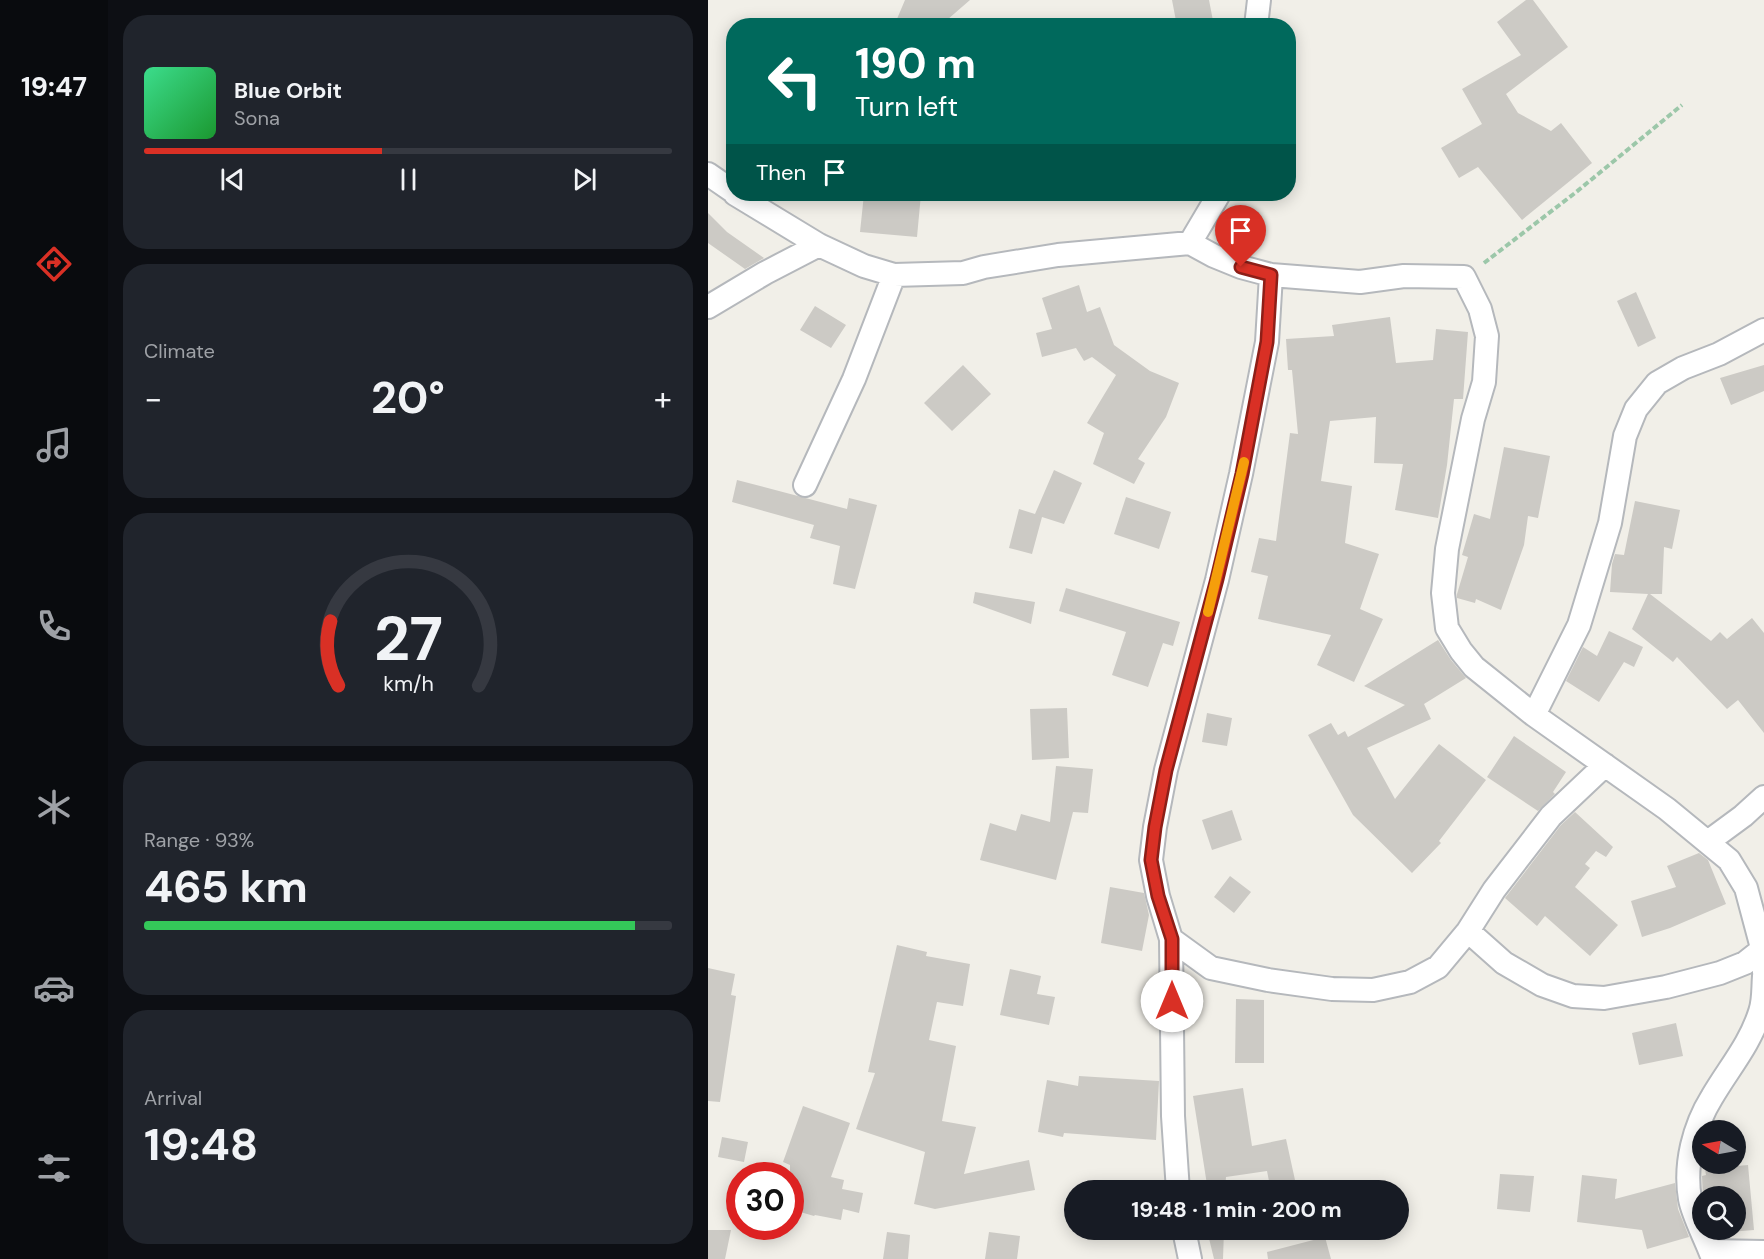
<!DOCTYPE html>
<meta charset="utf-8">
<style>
:root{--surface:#171b24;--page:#20242c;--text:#f1f3f6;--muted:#9ea1a6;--line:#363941;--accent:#d93025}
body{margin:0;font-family:"DM Sans",sans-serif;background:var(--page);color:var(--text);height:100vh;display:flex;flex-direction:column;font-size:22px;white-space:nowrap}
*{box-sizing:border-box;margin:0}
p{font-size:20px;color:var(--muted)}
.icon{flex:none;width:33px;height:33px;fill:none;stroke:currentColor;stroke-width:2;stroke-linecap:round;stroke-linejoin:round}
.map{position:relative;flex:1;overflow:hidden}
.sheet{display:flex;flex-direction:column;gap:15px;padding:15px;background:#0d0f14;width:600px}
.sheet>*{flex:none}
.guide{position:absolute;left:18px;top:18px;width:570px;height:183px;border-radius:24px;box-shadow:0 3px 15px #0003;background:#00695c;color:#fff;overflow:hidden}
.needle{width:39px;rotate:280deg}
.fabs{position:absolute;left:984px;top:1120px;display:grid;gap:12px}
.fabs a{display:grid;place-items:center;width:54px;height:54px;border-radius:50%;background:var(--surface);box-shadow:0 3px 15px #0003;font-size:30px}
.speed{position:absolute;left:18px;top:1162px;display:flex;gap:12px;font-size:30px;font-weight:700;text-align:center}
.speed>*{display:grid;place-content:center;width:78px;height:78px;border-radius:50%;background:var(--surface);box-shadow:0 3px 15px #0003;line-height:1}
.speed .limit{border:9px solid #d22;background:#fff;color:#111}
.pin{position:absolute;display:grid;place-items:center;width:51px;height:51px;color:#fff;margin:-62px -26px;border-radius:50% 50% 50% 0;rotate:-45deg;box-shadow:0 0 6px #0007}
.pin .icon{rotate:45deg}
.me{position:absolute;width:66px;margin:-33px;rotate:0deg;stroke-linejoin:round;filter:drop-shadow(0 0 4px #0008)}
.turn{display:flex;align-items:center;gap:21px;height:126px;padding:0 30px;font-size:27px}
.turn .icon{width:78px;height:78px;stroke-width:2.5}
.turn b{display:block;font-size:42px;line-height:51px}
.then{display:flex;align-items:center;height:57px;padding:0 30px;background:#0003;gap:12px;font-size:22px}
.big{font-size:45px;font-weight:700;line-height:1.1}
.sheet .widget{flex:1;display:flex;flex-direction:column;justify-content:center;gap:9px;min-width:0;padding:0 21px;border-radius:24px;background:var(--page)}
.sheet .dial{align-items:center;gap:0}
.dial svg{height:156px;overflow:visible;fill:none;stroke:var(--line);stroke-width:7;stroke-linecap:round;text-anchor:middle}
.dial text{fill:var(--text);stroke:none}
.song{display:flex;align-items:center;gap:18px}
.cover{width:72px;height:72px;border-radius:9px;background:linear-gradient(135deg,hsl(150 70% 55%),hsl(130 70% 35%))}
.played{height:6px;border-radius:3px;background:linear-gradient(90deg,var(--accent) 45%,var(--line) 45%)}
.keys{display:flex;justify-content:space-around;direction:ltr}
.heat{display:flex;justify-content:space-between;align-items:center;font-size:33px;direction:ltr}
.charge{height:9px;border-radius:4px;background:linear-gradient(90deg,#34c759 93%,var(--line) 0)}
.trip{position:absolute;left:356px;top:1180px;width:345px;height:60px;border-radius:30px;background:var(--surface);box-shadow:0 3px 15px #0003;font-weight:700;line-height:60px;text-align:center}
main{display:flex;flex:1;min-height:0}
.dock{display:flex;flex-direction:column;width:108px;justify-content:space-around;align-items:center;background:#090b0e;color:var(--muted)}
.dock .icon{width:42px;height:42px}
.dock .selected{color:var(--accent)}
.dock b{font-size:27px;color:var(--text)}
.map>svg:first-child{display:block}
</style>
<main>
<nav class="dock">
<b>19:47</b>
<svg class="icon selected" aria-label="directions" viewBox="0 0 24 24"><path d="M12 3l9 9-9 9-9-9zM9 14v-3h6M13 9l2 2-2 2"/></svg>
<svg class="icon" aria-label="music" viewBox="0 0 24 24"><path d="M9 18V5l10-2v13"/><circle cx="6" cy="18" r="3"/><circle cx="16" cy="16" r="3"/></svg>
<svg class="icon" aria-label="phone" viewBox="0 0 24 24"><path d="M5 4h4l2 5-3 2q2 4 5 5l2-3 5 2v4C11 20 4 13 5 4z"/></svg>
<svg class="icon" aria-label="climate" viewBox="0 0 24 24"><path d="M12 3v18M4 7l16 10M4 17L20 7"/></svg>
<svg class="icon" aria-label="car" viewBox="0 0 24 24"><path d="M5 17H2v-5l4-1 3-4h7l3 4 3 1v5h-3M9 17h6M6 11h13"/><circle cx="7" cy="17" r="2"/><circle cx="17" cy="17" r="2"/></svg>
<svg class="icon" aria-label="filters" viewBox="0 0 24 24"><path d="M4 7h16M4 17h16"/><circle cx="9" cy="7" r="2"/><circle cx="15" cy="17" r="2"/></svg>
</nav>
<section class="sheet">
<div class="widget">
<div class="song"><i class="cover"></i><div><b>Blue Orbit</b><p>Sona</p></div></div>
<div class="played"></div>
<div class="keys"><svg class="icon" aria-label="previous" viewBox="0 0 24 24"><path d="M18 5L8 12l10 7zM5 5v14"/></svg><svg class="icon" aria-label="pause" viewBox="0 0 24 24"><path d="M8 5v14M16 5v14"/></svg><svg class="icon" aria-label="next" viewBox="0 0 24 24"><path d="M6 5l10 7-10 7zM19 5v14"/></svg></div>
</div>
<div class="widget"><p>Climate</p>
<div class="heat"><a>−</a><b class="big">20°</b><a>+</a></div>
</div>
<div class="widget dial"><svg viewBox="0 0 100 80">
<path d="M14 69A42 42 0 1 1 86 69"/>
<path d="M14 69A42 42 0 0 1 10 36" stroke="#d93025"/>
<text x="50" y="56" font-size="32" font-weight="700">27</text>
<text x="50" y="72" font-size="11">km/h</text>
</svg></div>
<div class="widget"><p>Range · 93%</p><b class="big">465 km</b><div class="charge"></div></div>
<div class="widget"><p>Arrival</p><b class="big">19:48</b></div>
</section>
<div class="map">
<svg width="1056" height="1259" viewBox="0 0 1056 1259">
<rect width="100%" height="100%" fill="#f1efe8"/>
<!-- building -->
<path fill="#cccac5" d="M197,0H262L232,26H186Z
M464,0H501L506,26H469Z
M818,0H825L860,47L798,94L810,113L843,131L853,123L884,163L814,220L770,167L751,178L733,148L774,124L754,89L813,55L789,22Z
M156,194H213L209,237L152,232Z
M0,213L19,232L56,258L37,269L0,243Z
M371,285L379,312L392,307L406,345L442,371L471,383L458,417L430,459L437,463L426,484L385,464L396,433L379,423L408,375L384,357L376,361L368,348L334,357L328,333L344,329L334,298Z
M928,292L948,338L930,347L909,301Z
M107,306L138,325L123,348L92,330Z
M682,317L688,363L725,360L728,329L760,332L755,399H746L739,465L730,518L687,510L695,464L666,463L668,417L622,421L613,481L644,486L637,543L671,554L652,609L675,619L646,682L609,665L623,635L550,619L560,576L543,572L551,538L568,541L582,433L590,434L584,370H580L578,339L626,336L624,325Z
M255,365L283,394L244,431L216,403Z
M1056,365V391L1023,405L1012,378Z
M796,447L842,456L830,518L820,516L816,545L793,610L768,599L767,603L749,598V594L760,557L754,555L766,514L782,519Z
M346,470L374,483L356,524L334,517L324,554L301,548L311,509L327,514Z
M29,480L139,509L141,498L169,505L147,589L125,584L132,546L102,538L106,525L24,502Z
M418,497L463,512L451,549L406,534Z
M927,501L972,510L964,549L956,547L954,594H942L1003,641L1012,632L1019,639L1044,618L1056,633V733L1030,700L1019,709L969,657L965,662L924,629L940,594L902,592L904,564L907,554L916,555Z
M358,588L472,622L465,646L455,643L440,687L404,675L418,632L351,611Z
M267,592L327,602L323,624L265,603Z
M901,631L935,647L926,667L916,662L891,702L858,681L875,647L889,656Z
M730,640L743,660L758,678L716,704L723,719L659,748L687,799L731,744L778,780L731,841L733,843L704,873L645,815L600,735L623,723L630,735L637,731L640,737L697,705L656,686Z
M359,708L361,758L324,760L322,709Z
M499,713L524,718L519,746L494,742Z
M806,736L858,772L845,792L847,794L830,811L779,777Z
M348,766L385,769L380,813L365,812L348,880L272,860L282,823L308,831L313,814L342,822Z
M524,810L534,840L504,850L494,820Z
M867,812L905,847L898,857L888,851L877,864L882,868L867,887L910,925L882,956L837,916L829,926L797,898L853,825Z
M991,853L1000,860L1018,904L962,928L934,937L923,901L968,887L959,866Z
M522,876L543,892L526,913L506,897Z
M402,887L436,893L441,915L434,951L393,943Z
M189,945L219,952L218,956L262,964L255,1006L229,1002L221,1040L248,1046L234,1121L268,1127L256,1174L321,1160L327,1190L227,1209L206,1204L217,1152L148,1129L167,1073L160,1072Z
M0,968L27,974L23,995L28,996L12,1102L0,1101Z
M302,969L333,976L329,994L347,997L341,1025L292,1015Z
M528,999L556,1000V1063H527Z
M968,1023L975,1056L931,1065L924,1033Z
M371,1076L451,1081L448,1140L356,1133L355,1137L330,1132L339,1080L370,1086Z
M535,1088L544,1146L578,1139L587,1180L562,1186L559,1171L518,1177L517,1191H500L485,1096Z
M95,1106L142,1123L123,1177L136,1180L134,1189L155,1193L151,1213L135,1209L133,1220L107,1215L106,1216L82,1209V1165L75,1162Z
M14,1137L40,1142L36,1162L10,1157Z
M1040,1165L1046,1230L1009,1233L1008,1230H1028V1197H995L994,1176L998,1175L997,1169Z
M792,1174L826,1176L822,1212L789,1209Z
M874,1175L909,1179L907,1199L967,1183L970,1209L981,1237L939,1249L934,1230L869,1222Z
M0,1230H23L17,1259H0Z
M499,1230H516L515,1259H506Z
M179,1232L202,1235L200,1259H175Z
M281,1232L312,1236L309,1259H277Z
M617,1237L623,1259H560L559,1252Z"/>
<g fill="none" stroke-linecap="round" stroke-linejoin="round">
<!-- minor casing -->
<g stroke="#b5b8bc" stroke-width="26">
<path id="minor" d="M548,26L551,0
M0,174L26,192
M27,194L111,245L156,266L186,275L255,273L276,267L350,255L482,243L506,256L533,267L563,275L559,342L533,474L509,580L458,770L447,827L443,860L450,896L463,939L465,1116L470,1191
M482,243L511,194
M563,275L652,282L696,276L756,277L772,309L779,336L776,382L765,419L739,549L735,593L739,628L753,651L766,667L826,715L959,809L1021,860L1038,888L1054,948L1056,972
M0,307L57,273L111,245
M97,485L146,379L186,275
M826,715L871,625L902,523L917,436L928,409L949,383L975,368L1011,354L1056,330
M1001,841L1035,816L1056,797
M760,931L796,963L834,985L865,996L896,998L958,987L1012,973L1037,963L1056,948
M463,939L503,968L560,980L624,989L665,990L702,982L730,967L760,931L786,890L843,816L897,765
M476,1230L482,1259
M1002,1251L1056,1252
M1005,1259C999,1241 985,1216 982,1199C976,1164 986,1126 1004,1097C1021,1068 1042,1044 1052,1012C1056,1001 1055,988 1056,976"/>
</g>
<!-- path -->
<path stroke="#9cc7a9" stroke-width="4" stroke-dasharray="6 3" stroke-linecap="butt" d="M776,263L867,193L974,105"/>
<!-- minor -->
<use href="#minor" stroke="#fff" stroke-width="22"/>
</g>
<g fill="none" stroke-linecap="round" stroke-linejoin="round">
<!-- route casing -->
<g stroke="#8d1f18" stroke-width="15">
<path id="route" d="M464,1001V939L450,896L443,860L447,827L458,770L509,579L534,474L559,342L563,275L533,267"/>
</g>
<!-- route -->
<use href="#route" stroke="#d93025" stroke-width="10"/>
<!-- slow -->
<path stroke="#f59e0b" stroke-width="10" d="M500,612L536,462"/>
</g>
</svg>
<div class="fabs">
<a><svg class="needle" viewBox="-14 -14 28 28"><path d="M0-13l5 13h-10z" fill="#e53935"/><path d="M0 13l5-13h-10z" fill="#9ea1a6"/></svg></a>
<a><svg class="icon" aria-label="search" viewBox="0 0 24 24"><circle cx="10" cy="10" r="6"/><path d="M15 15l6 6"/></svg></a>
</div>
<div class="speed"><div class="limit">30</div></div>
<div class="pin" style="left:533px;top:267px;background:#d93025"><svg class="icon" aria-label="arrive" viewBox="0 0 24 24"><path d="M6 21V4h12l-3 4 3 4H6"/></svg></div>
<svg class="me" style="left:464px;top:1001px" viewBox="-20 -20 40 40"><circle r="19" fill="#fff"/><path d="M0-13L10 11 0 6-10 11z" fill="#d93025"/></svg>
<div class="trip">19:48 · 1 min · 200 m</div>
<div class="guide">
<div class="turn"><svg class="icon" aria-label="left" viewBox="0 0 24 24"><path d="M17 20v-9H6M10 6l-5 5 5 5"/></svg><div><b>190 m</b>Turn left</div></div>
<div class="then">Then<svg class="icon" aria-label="arrive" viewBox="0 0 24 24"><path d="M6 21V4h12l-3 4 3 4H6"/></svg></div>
</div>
</div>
</main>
